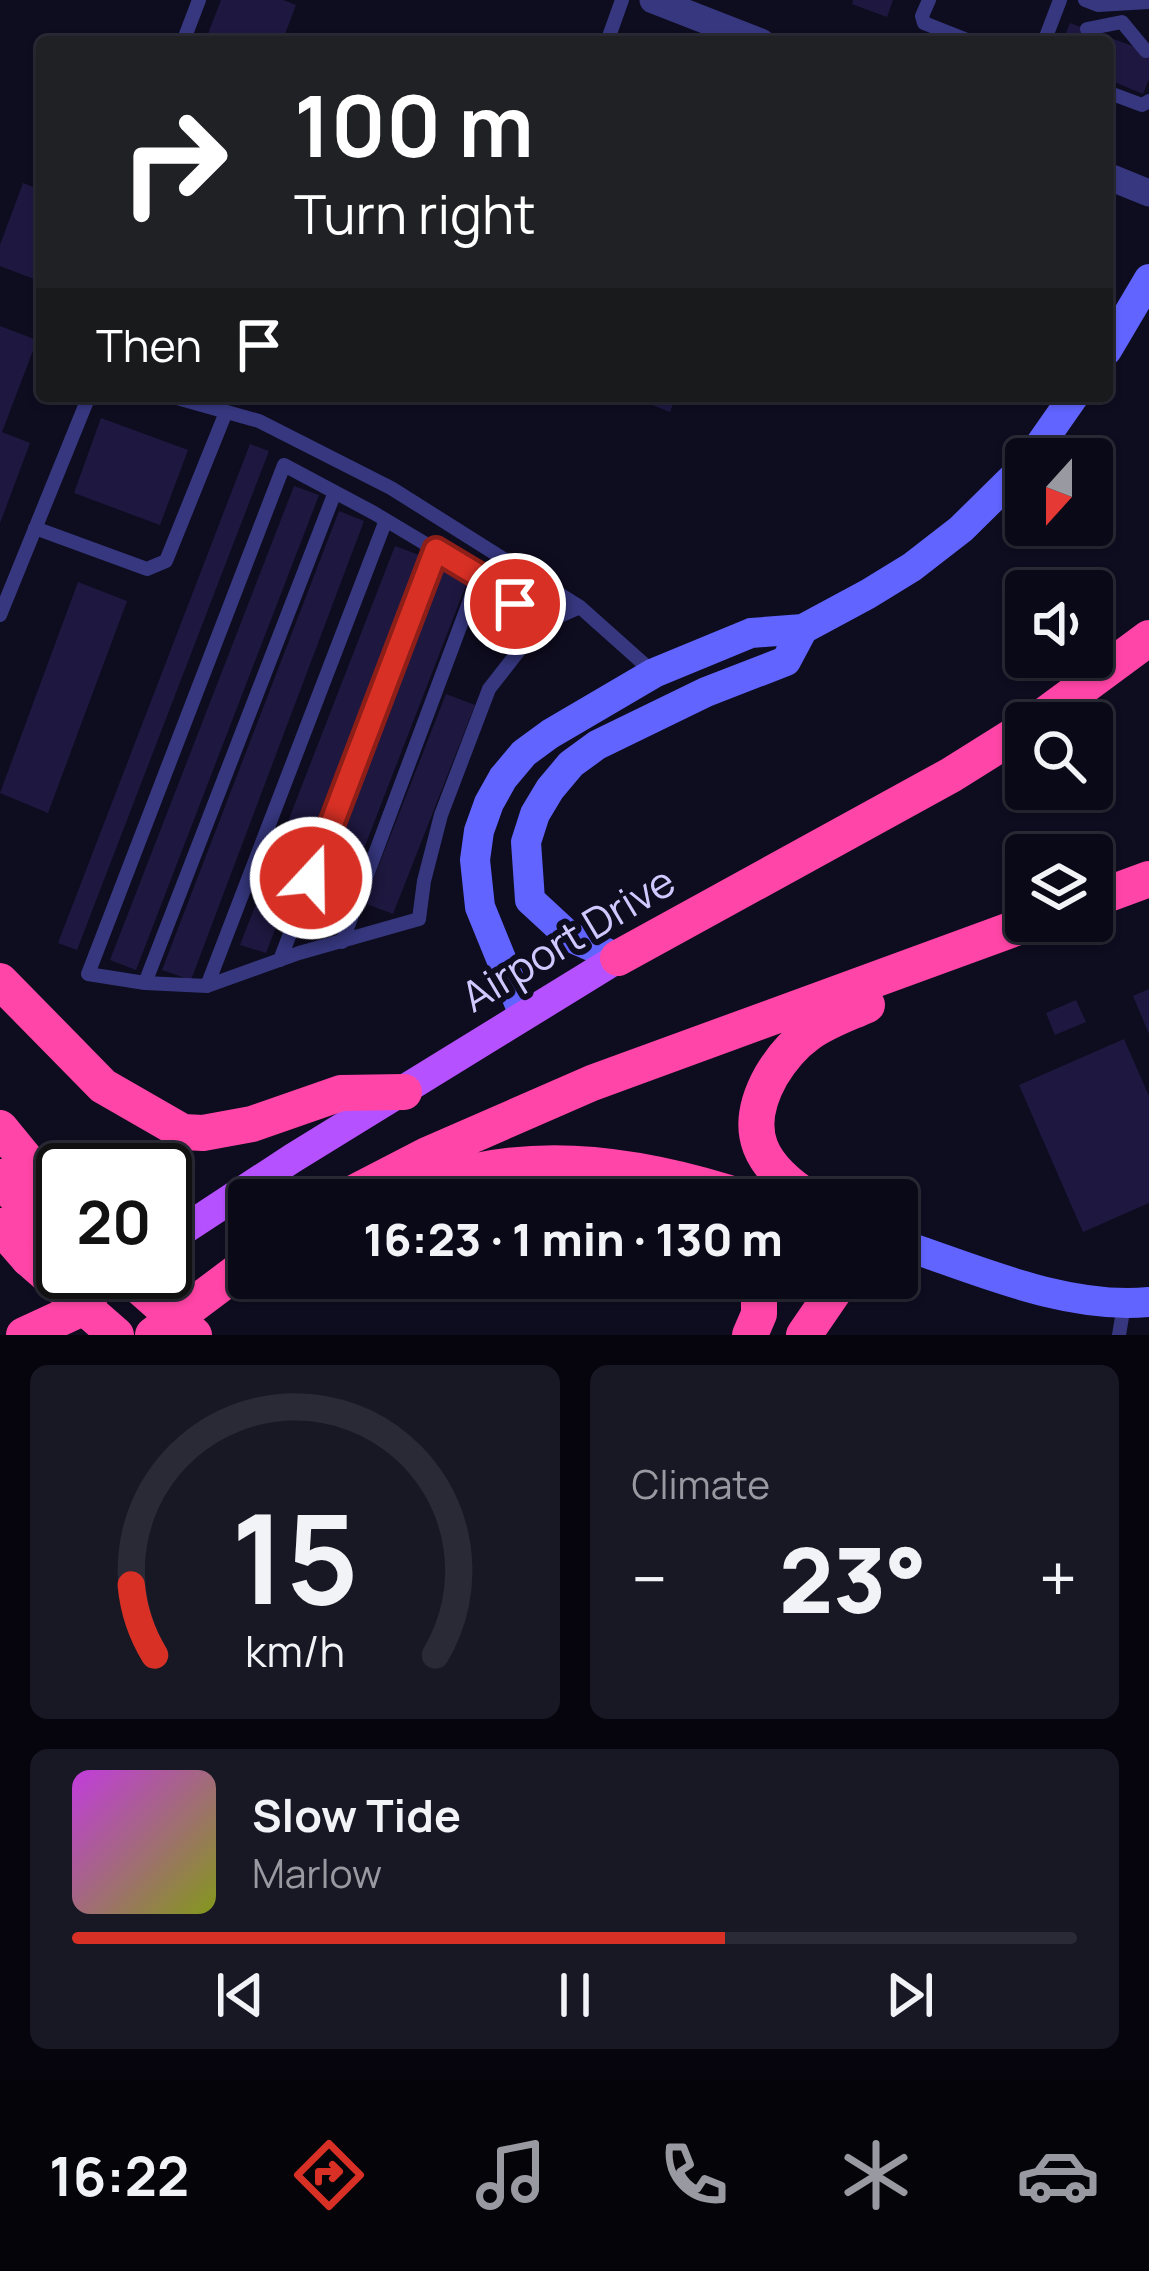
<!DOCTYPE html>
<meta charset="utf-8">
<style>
:root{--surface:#0a0917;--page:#181724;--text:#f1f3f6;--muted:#999aa1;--line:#2a2a36;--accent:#d93025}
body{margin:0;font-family:Manrope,sans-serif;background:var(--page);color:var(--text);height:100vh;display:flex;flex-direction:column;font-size:45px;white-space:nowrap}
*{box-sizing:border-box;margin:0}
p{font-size:39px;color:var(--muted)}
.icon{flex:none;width:66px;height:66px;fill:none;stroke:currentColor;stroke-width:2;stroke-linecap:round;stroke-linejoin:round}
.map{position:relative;height:1335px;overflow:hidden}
.sheet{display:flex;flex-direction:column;gap:30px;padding:30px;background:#06050d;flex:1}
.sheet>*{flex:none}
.top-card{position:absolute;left:36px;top:36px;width:1077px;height:366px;border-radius:12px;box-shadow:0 3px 9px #0004,0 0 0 3px var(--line);background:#202124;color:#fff;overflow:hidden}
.needle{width:78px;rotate:201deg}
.fabs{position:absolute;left:1005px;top:438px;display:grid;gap:24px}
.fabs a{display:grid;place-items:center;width:108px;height:108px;border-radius:12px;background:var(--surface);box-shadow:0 3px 9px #0004,0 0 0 3px var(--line);font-size:60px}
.speed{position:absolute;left:36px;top:1143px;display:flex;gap:24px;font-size:60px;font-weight:700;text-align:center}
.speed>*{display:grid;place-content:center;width:156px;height:156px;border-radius:50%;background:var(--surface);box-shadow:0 3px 9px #0004,0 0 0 3px var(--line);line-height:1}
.speed .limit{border:6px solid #111;border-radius:18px;background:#fff;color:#111}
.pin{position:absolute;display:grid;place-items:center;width:102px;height:102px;color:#fff;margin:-51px;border:6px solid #fff;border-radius:50%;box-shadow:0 3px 12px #0007}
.me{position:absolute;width:132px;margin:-66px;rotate:21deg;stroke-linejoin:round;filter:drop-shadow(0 0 9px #0008)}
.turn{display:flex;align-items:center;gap:42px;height:252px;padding:0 60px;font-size:54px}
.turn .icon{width:156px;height:156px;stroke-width:2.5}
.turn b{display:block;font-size:84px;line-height:102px}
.then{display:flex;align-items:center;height:114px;padding:0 60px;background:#0003;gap:24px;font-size:45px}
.big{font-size:90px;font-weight:800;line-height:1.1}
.sheet .card{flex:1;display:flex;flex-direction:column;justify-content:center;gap:18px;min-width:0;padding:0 42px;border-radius:18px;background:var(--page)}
.sheet .dial{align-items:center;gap:0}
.dial svg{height:312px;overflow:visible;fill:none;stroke:var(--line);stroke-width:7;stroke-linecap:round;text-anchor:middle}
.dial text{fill:var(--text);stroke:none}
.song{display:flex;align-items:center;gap:36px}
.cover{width:144px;height:144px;border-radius:18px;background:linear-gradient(135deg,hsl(290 70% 55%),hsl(70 70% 35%))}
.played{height:12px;border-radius:6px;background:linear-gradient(90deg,var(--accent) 65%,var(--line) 65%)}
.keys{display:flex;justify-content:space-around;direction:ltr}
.heat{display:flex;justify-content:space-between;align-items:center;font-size:66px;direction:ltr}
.sheet .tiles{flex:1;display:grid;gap:30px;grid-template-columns:1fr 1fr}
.card:last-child{grid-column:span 2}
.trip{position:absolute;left:228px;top:1179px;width:690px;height:120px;border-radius:12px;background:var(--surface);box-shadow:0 3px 9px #0004,0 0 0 3px var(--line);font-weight:800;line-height:120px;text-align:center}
.menu{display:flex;height:192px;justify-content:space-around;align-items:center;background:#040409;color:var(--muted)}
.menu .icon{width:84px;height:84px}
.menu .current{color:var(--accent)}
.menu b{font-size:54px;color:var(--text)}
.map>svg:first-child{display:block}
</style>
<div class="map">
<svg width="1149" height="1335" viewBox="0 0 1149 1335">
<rect width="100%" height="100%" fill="#0e0c1f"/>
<!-- building -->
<path fill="#1e1840" d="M221,0H283L296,5L282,42H205Z
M853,0H893L887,17L852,4Z
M1070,23L1149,52V79L1143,94L1107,79V42H1062Z
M23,183L42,190V282L0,266V245Z
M0,326L37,340L2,432L30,443L0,523Z
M629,396H676L670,412Z
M101,418L188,450L160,525L74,493Z
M250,444L269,451L77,950L58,943Z
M294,486L319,495L136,970L110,960Z
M339,511L364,521L191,980L162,970Z
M395,546L419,555L266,953L240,945Z
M440,570L468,580L330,936L301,928Z
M78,582L127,601L48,813L0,793Z
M446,694L475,705L393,914L364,903Z
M1149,989V1034L1133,996Z
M1076,1000L1086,1022L1055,1035L1046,1013Z
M1124,1039L1149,1096V1203L1083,1232L1019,1085Z"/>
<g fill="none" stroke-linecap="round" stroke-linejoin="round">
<!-- service -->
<path stroke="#36377f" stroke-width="14" d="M929,0L922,16L924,23L972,42
M1085,0L1098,5L1149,2
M1087,29L1122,22L1146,51
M183,42L199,0
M607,42L622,0
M1044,42L1060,0
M1107,92L1142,105L1149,101
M170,396L259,421L391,488L580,607L654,673
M35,528L147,569L166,561L226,412
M0,615L89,396
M539,625L491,583L374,513L284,465L88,974L145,983L207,986L299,953L419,919L424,881L441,815L489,689L539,625L580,607
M342,942L479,576
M280,960L436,550
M145,983L335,492
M207,986L386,520
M1119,1335L1124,1305"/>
<!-- minor -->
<path stroke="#36377f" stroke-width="27" d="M653,0L761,42
M1107,176L1149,193"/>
<!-- secondary -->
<path stroke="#6164ff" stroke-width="30" d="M1107,350L1149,279
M1030,459L1074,396
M618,958L570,937L530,900L526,842L535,814L550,789L571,764L597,745L706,692L786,661L803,629
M524,1015L480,907L475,860L479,831L489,803L503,778L524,753L550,734L654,673L751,633L803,629L868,594L912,567L961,529L1026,465
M897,1243C976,1269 1065,1310 1149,1302"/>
<!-- primary -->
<path stroke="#b651ff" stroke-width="30" d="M165,1242L293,1158L618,958"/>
<!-- motorway -->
<path stroke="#ff45a7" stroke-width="36" d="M1034,723L1149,638
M1092,900L1149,879
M618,958L951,775L1026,728
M0,981L103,1086L183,1132L203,1133L252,1124L341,1093L404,1092
M0,1128L63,1205
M0,1177L63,1254
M340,1200L427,1155L592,1083L1035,921
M397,1200C508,1141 638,1162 751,1200
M812,1200C760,1167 740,1132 771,1076C780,1061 794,1044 808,1034C826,1021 847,1014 867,1005
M0,1226L29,1259
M24,1335L89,1305
M153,1335L249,1263
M750,1335L759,1314V1278
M804,1335L843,1278"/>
<!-- motorway-bridge -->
<path stroke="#ff45a7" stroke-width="36" d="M29,1259L116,1335
M123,1272L194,1335"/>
</g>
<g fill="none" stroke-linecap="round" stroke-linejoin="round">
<!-- route casing -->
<g stroke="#8d1f18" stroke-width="30">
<path id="route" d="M311,878L436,550L491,583L515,604"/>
</g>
<!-- route -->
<use href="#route" stroke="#d93025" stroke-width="21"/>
</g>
<g text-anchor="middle" stroke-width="12" stroke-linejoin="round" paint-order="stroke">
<!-- street labels -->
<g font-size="42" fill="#cecaff" stroke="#0e0c1f">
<text transform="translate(568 939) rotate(-31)" y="15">Airport Drive</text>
</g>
</g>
</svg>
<div class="fabs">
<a><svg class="needle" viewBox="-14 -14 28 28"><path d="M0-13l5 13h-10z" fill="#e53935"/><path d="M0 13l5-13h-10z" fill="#999aa1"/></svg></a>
<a><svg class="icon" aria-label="sound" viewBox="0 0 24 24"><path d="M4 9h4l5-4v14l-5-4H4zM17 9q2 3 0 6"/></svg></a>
<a><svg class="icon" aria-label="search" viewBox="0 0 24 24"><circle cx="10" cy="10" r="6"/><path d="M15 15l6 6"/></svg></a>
<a><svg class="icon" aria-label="layers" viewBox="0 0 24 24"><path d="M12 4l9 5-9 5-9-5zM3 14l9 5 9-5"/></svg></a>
</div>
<div class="speed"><div class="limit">20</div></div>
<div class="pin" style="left:515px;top:604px;background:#d93025"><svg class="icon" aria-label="arrive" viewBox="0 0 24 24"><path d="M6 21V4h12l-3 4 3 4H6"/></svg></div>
<svg class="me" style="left:311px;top:878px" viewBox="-20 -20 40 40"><circle r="17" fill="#d93025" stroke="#fff" stroke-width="3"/><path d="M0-11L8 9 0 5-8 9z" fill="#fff"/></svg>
<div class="trip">16:23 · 1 min · 130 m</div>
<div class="top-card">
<div class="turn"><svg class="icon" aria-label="right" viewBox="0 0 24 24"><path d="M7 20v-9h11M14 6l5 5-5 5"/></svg><div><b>100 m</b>Turn right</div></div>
<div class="then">Then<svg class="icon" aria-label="arrive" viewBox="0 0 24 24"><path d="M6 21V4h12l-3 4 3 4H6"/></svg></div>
</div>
</div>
<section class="sheet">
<div class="tiles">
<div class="card dial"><svg viewBox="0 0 100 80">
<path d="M14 69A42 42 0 1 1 86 69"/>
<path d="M14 69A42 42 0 0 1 8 51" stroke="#d93025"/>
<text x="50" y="56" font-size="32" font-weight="700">15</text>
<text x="50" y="72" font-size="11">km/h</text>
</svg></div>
<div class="card"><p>Climate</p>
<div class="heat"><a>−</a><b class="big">23°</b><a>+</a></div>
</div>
<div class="card">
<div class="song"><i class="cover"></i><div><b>Slow Tide</b><p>Marlow</p></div></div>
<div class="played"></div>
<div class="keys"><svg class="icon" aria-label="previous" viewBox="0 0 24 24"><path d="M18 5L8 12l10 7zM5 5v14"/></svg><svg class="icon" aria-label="pause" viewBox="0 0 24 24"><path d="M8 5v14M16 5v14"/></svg><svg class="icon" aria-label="next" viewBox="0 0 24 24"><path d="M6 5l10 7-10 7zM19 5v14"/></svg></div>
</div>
</div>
</section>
<nav class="menu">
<b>16:22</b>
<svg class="icon current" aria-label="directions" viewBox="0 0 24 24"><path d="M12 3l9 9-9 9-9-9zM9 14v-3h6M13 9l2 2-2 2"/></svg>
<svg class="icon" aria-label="music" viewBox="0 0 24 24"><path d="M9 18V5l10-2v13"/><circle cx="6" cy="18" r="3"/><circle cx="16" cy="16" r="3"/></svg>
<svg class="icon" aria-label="phone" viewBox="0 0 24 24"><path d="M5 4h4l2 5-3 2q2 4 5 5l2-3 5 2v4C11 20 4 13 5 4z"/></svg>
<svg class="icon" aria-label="climate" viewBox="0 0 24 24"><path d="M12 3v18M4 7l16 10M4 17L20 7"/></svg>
<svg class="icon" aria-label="car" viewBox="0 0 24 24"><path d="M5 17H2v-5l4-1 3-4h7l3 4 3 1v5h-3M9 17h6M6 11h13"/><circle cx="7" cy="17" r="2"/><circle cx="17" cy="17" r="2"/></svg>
</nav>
